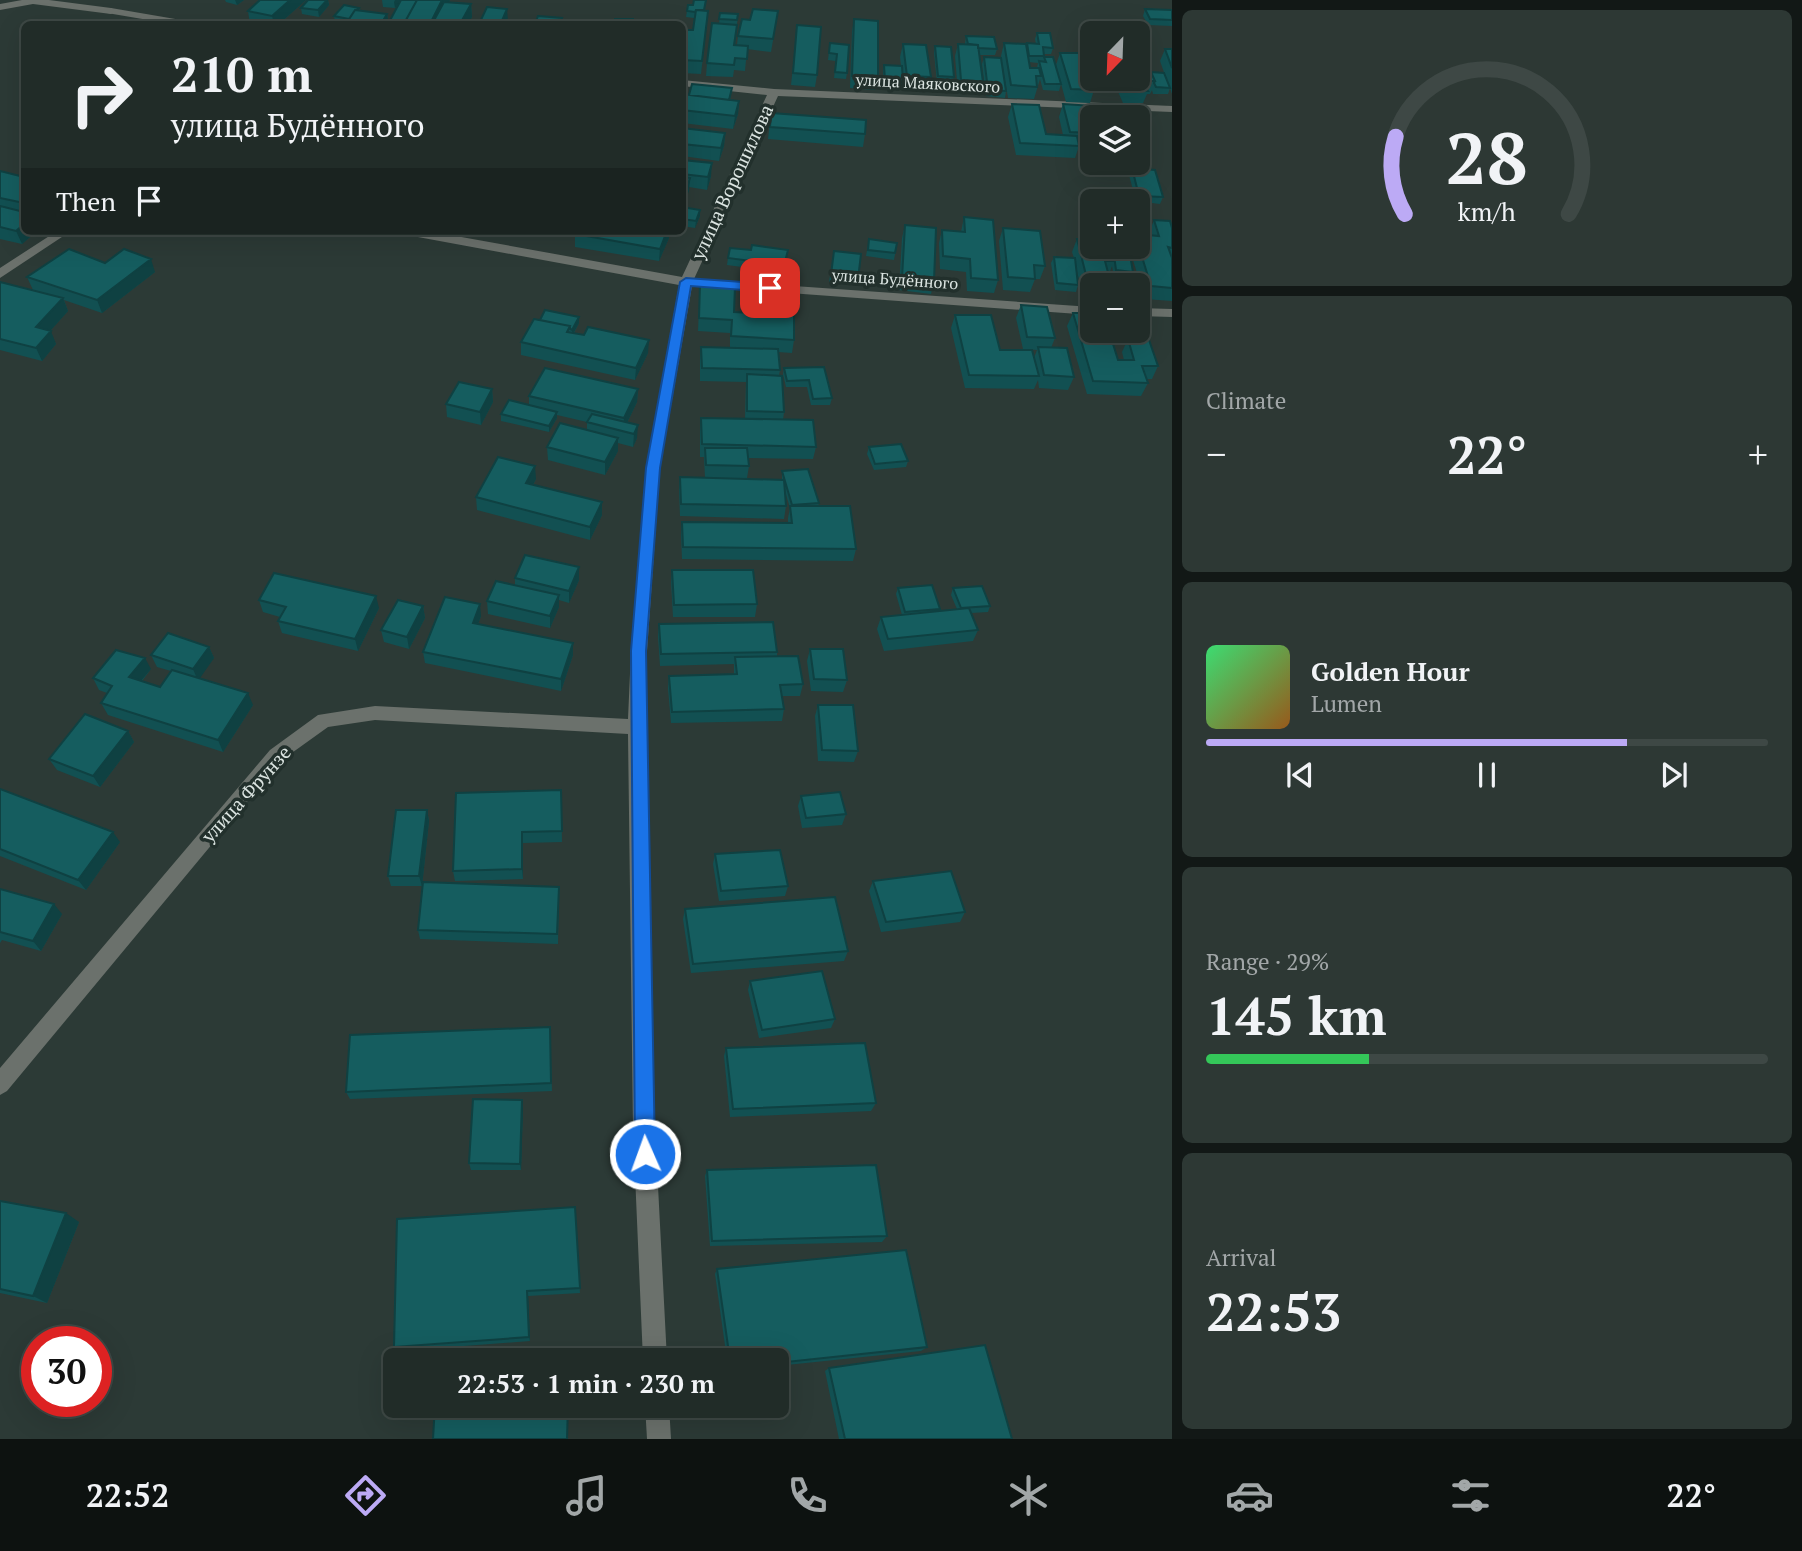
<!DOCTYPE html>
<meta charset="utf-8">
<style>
:root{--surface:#212c28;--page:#2d3834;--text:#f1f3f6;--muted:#a2a7a8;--line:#3e4845;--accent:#bcaaf5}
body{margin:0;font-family:"PT Serif",serif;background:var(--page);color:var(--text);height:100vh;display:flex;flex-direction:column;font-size:26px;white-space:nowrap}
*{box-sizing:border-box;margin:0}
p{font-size:23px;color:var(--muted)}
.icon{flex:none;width:38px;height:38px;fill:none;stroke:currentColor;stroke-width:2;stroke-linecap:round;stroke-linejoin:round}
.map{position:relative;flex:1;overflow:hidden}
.sheet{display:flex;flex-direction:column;gap:10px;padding:10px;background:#121816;width:630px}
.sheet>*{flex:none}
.hud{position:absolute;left:21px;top:21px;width:665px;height:214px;border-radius:10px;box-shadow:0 7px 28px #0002,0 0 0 2px var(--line);background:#212c28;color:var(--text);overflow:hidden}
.needle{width:46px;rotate:203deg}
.buttons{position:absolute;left:1080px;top:21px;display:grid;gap:14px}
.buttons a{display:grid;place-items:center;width:70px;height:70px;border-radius:10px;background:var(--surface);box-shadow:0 7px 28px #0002,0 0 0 2px var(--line);font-size:35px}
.speed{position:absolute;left:21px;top:1326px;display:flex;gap:14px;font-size:35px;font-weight:700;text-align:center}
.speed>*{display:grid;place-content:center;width:91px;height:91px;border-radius:50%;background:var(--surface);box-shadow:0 7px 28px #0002,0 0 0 2px var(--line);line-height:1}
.speed .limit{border:10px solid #d22;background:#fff;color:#111}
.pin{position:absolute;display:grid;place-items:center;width:60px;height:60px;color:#fff;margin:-30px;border-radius:14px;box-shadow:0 4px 10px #0006}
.me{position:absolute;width:77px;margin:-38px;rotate:358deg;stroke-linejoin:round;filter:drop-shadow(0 0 5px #0008)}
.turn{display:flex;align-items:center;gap:24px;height:147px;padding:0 35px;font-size:32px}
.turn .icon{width:91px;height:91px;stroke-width:2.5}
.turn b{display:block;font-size:49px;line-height:60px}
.then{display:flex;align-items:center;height:66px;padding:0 35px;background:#0003;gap:14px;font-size:26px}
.big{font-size:52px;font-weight:700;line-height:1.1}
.sheet .tile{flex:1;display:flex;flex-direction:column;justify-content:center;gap:10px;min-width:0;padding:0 24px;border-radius:10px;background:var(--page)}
.sheet .dial{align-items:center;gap:0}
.dial svg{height:182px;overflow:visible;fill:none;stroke:var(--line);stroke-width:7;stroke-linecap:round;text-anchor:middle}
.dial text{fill:var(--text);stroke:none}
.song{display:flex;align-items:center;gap:21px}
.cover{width:84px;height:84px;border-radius:10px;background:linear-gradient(135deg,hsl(140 70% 55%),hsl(30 70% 35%))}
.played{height:7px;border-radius:4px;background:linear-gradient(90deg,var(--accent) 75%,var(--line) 75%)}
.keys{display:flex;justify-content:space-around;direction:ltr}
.heat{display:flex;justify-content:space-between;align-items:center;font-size:38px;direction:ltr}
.charge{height:10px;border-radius:5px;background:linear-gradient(90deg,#34c759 29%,var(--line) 0)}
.trip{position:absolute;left:383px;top:1348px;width:406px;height:70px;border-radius:10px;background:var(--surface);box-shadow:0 7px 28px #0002,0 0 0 2px var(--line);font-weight:700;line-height:70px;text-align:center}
.tab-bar{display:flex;height:112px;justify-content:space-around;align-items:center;background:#0d1210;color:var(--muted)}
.tab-bar .icon{width:49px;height:49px}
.tab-bar .selected{color:var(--accent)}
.tab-bar b{font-size:32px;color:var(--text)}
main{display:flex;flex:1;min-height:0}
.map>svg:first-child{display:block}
</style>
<main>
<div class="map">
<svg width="1172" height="1439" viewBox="0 0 1172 1439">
<rect width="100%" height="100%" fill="#2c3a36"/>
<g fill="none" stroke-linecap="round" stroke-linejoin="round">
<!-- service -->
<path fill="#6b716c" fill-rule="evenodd" d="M22,0H49L111,8L116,11L111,14L33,4L0,10V4Z"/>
<!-- minor -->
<path fill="#6b716c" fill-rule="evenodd" d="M111,8L187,21L192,24H172L107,13V9Z
M682,80L774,89L1172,106V112L778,96L694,279L1092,307V315L692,286L660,468L647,651L646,727L655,1128L667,1360H643L633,1128L628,734L375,720L328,727L282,760L7,1091L0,1095V1068L270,750L318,715L375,706L628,719L631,651L646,468L679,285L407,235L401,231H428L682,277L767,95L682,86Z
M57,231H71L0,278V268Z
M1138,308L1172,309V317L1138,316Z
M645,1405H669L671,1439H647Z"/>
</g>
<!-- wall -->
<path fill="#125052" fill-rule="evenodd" d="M225,0H244L237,5L226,2Z
M260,0H306L279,24H250L248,11Z
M308,0H328L329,5L319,17L302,14L301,8Z
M382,0H450L449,2L471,4L472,17L468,24H346L335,22L334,16L344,5L359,8L360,11L387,14L389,23L401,1L395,8L383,7Z
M1145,9L1172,10V26L1148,25L1143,16Z
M705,10L707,23L701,74L682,73V30H693L694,18L686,17L687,11Z
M778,11L771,52L747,49L745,71L734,70L733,77L706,76L707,63L719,24L720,13L738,14L735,45H737L738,36L750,20Z
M854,19L878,77L875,90L850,88L852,32Z
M1037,33L1053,48L1051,54H1044V57L1061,84L1059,91L1043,90L1040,79L1034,99L1008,98L1001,56L1004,43L1026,46L1027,43L1036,44L1035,39ZM1029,62L1038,63L1037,68H1030Z
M966,36L997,49L995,55H979L983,82L979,94L958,93L955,56L958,44H965Z
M796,37L817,75L815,87L791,85Z
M830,43L847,73L846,79L834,78L836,61L828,60Z
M903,44L931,77L928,90L904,89L903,77L902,89L884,88L883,72L884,65L901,66L900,57Z
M935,46L954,77L952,83L937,82L934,53Z
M1165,49H1172V94L1170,88L1168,94H1153L1152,90L1150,94H1147L1143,103H1123L1116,87L1115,91H1098L1092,79H1138L1151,72L1166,78L1160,61Z
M1060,53L1094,90L1090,103L1066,102L1056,65Z
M984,57L1006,91L1005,98L986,96L982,64Z
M732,88L730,100L739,101L738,114L733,129L682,123V94L689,95Z
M1012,104L1046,134L1063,135L1059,117L1063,104L1092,117V146H1079L1075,158L1016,155L1008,117Z
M771,113L865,134L863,147L768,139Z
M682,128L725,133L724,146L719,161L682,156Z
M682,160L711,176L707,190L689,187L686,199H682Z
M1132,168L1163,197L1160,204L1136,201L1129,175Z
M0,171L24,177V231H37L22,244L0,239Z
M682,207L700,210V216L695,228L682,226Z
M964,217L998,280L994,293L967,291L966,272L940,269L939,243L942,230L961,232Z
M1154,220L1172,228V301L1145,299L1129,247H1138V234L1149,235V233Z
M905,225L934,281L931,294L899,290L902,238Z
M1003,228L1045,266L1040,279H1035L1030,292L1003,290L999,241Z
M575,234L669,238L659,261L575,247Z
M869,239L897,243L894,260L866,256Z
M1077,239L1111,252L1113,248L1133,272L1130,278L1114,277L1112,266L1109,274L1110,285H1092V296H1083L1076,267L1078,285L1076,292L1055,290L1051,263L1054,257L1074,258L1072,252Z
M751,250H788L784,269L772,267V271L727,265L728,258Z
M834,251L858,279L856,285L829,282Z
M105,263L155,272L102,313L64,300L68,311L50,331L56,344L42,361L0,350V282L44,293L33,290L27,277Z
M700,285L734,312L794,340L792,353L778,352L780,370L779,376L784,412L783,420L816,447L813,459L748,458L749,466L747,478H706L782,480V471L819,503L818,506L856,549L853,561L682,559L681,535L682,522L788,523V518L790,508L785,491L786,506L784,519L680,516L679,490L680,477L705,478L704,457H700V431L701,418L745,419L746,382L700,381V360L701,347L730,348V333L698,331Z
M1021,305L1055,338L1051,348L1074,377L1068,390L1039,388L1038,380L1034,389L965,388L951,328L955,315L1000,350L1034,358L1037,350L1023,349L1016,318Z
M1073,313L1118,360H1124L1122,352L1128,339L1158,366L1152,379H1146L1148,383L1141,396L1087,394L1067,326Z
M579,317V323L574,333L648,353L635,380L521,355V342L540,320Z
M824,367L832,398L830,405H811L807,387H786L783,374L784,368Z
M492,389L493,402L481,425L447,417L446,404Z
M638,389L637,402L627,423L637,438L633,447L618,443V451L605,475L548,460L547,447L587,430V422L557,415V418L549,432L501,421V414L529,405V396Z
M869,447L908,461L906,467L874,470L867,454Z
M536,479L533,485L602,502V515L590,540L477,510L476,497Z
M672,570L757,604L755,617H673L671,582Z
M515,578L579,580L569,603L559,600V607L550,628L488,614L487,601L515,585Z
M898,588L940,609L939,611L957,609L951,595L953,588L990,606L988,612L971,613L978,630L973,641L884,651L877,629L881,617L902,615L896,594Z
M259,600L379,608L358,651L282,633L278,621L280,617L263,612Z
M423,606L425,618L409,649L384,642L381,630Z
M481,616L478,624L573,655L561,691L425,663L423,652Z
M659,624L777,652V656L803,684L800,696H782L784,709L782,721L671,723L668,688L669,676L734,674V664L660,666L658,636Z
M209,647L214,658L199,678L253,705L223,752L108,715L101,703L107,693L99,690L93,678L151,669L142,681L160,687L171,671L157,667L151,655Z
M810,649L847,680L843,692L811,691L807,661Z
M818,705L858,751L854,762L818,761L815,716Z
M128,731L134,742L100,787L57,770L49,759Z
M0,789L120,842L86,890L0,856Z
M561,790L562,842L523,843V879L455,881L453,871Z
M801,796L846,814L842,825L802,828L798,806Z
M427,810L429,821L422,886H391L388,876Z
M715,854L788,886L785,896L719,901L713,864Z
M873,881L965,912L960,922L881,932L869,891Z
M559,887L558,944L420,939L418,930Z
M0,889L62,914L41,951L2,940L0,943Z
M685,909L848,951L844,961L691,973L683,919Z
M750,981L835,1019L831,1028L759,1038L748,990Z
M550,1027L552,1091L350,1099L346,1092Z
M726,1048L876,1103L871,1111L730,1117L724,1056Z
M523,1108L521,1170H471L469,1163Z
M707,1170L887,1236L882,1242L710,1246L705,1176Z
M0,1201L79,1222L47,1303L0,1293Z
M575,1207L580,1293L528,1296L530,1341L398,1351L394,1347Z
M717,1269L927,1347L921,1351L777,1366V1360H727L715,1274Z
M829,1368L1012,1439H839L825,1371Z"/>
<!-- shaded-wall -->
<path fill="#0f4142" d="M235,0H244L237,5Z
M290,0H306L279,24H274L272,16Z
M327,0H328L329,5L319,17L318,10Z
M395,0H401L395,8L394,2Z
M442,0H450L437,24H431V22Z
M471,4L472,17L468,24H460Z
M507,9L508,21L507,24H501Z
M387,14L389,24H381Z
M739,101L738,114L733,129L735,116Z
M725,133L724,146L719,161L721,148Z
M712,163L711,176L707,190L708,177Z
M690,178L689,191L686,199L687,187Z
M700,210V216L695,228L696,221Z
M24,224V231H37L22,244L16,231Z
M667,231H669V238L659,261L660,249Z
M151,259L155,272L102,313L97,300Z
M63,298L68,311L42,340L36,327Z
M579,317V323L572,336V330Z
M51,331L56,344L42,361L36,348Z
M649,340L648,353L635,380L636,368Z
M492,389L493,402L481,425L480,412Z
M638,389L637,402L623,431L624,418Z
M557,412V418L549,432V426Z
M638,425L637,438L633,447L634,434Z
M618,438V451L605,475V462Z
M535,466L536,479L527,496L526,483Z
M602,502V515L590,540V527Z
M579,567V580L569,603V591Z
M559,595V607L550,628V616Z
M376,596L379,608L358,651L355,639Z
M480,604L481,616L474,635L473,623Z
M423,606L425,618L409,649L407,637Z
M573,643V655L561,691V679Z
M209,647L214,658L198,681L193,669Z
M145,658L151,669L135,688L129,677Z
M248,693L253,705L223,752L218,740Z
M128,731L134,742L100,787L93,776Z
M427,810L429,821L422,886L419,876Z
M113,832L120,842L86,890L78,880Z
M522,832L523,843V879L522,869Z
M54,904L62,914L41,951L33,941Z
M522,1100L523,1108L521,1170L520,1164Z
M66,1213L79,1222L47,1303L33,1296Z
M527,1291L528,1296L530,1341L529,1337Z"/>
<!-- building -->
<path fill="#155d5f" stroke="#0f4142" stroke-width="2" d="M260,0H290L272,16L248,11Z
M308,0H327L318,10L301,8Z
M401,0H417L406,20V24H388Z
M417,0H442L431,22L406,20Z
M694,0H706L704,10H696L695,12L687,11L688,5H693Z
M444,2L471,4L460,24H432Z
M344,5L359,8L357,10H355L349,19L334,16Z
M487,7L507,9L501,23L510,24H479Z
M753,9L778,11L773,39L738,36L742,19L750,20Z
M1145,9L1172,10V20L1150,19Z
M355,10L387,14L381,24H346Z
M696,10L708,11L702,61L682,60V30H693Z
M720,13L738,14L737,20L719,19Z
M538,16L562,18L560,24H569H535Z
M615,19H633V24H615Z
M854,19L878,21V77L852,76Z
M582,22L596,23L595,24H582Z
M712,23L737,25L734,45L748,46L747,59L735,58L734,65L707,63Z
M797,25L821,27L817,75L793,73Z
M1037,33H1050L1053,48L1043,47L1044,56H1029L1027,43L1039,44Z
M966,36L994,37L997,49L978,48V45L968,44Z
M830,43L849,45L847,73L835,72L837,54L829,53Z
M1004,43L1026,44L1030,68H1039L1041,76H1036L1037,87L1011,85Z
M903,44L926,45L931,77L907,76Z
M958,44L978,45L983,82L961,80Z
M935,46L951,47L954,77L938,76Z
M1165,49H1172V68Z
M1138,52H1141L1155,81H1143L1148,91L1128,90L1122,79H1138Z
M1060,53H1082L1094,90L1071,89Z
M984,57L1001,58L1006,91L988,90Z
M1044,57H1053L1061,84H1045L1039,61L1046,62Z
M884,65L902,66L903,82L885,81Z
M1151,72L1164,73L1170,88L1156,87L1154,83L1155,81Z
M1097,79H1115L1117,85L1100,84Z
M692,84L732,88L729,100L689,95Z
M682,94L739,101L735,116L682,110Z
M1012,104L1039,105L1046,134L1077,136L1079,146L1020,143Z
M1063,104L1093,106L1096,117H1092V133L1070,132Z
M771,113L866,120L865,134L770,127Z
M682,128L725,133L721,148L682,144Z
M682,160L712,163L708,177L682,174Z
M1132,168L1155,170L1163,197L1139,196Z
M0,171L24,177V203L0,198Z
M682,177L690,178L687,187L682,186Z
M0,206L24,212V224L16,231L0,227Z
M682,207L700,210L696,221L682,219Z
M964,217L993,220L998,280L971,278L970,259L943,256L942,230L965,232Z
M1154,220L1170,221L1172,228V248L1168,247L1172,258V288L1151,286L1138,244V234L1159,236Z
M905,225L936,228L934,281L902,278Z
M1003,228L1040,231L1045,266L1034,265L1035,279L1008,277Z
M576,231H667L660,249L575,234Z
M869,239L897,243L895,253L868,250Z
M1077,239L1092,240V247H1110L1114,261H1105L1111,284L1088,283Z
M752,245L788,250L785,262L773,261V264L728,258L730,248L751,250Z
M1113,248L1129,249L1133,272L1116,270Z
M69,249L105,263L124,249L151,259L97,300L27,277Z
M834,251L861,254L858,279L831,275Z
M1054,257L1075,258L1078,285L1057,283Z
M0,282L63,298L36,327L51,331L36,348L0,339Z
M700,285L735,287L734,312L794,315V340L731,336L732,320L699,318Z
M1021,305L1047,307L1055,338L1027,337Z
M545,310L579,317L572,330L570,329V326L540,320Z
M1073,313H1092V331H1109L1118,360H1134L1128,339L1149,340L1158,366H1142L1148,383L1093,381Z
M955,315H991L1000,350H1032L1039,376L969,375Z
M534,319L570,326L567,332L584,335L588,327L649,340L636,368L521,342Z
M701,347L778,349L780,370L702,368Z
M1038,347L1067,348L1074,377L1044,375Z
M824,367L832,398L813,399L809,380L787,381L784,368Z
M545,368L638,389L624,418L529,396Z
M747,374L782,376L784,412L747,411Z
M459,382L492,389L480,412L446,404Z
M509,400L557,412L549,426L501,414Z
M592,414L638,425L634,434L587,422Z
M701,418L813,420L816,447L702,444Z
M560,423L618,438L605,462L547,447Z
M901,444L908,461L875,464L869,447Z
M705,448H747L749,466L706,465Z
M498,457L535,466L526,483L602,502L590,527L476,497Z
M808,469L819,503L792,505L782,471Z
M680,477L784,480L786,506L681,504Z
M790,506H850L856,549L683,547L682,522L792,523Z
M525,555L579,567L569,591L515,578Z
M672,570H753L757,604L674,605Z
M274,573L376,596L355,639L278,621L286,607L259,600Z
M496,581L559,595L550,616L487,601Z
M932,585L940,609L905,612L898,588Z
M982,586L990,606L961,608L953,588Z
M445,597L480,604L473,623L573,643L561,679L423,652Z
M398,600L423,606L407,637L381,630Z
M969,608L978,630L888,639L881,617Z
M773,622L777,652L661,654L659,624Z
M168,633L209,647L193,669L151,655Z
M810,649H843L847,680L814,679Z
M116,650L145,658L129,677L160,687L172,670L248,693L218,740L101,703L112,686L93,678Z
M798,656L803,684L780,685L784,709L672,712L669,676L737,674L735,657Z
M818,705H853L858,751L822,750Z
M85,714L128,731L93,776L49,759Z
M0,789L113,832L78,880L0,849Z
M561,790L562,831L522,832V869L453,871L456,793Z
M840,792L846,814L806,818L801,796Z
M396,810H427L419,876H388Z
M780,850L788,886L721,891L715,854Z
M951,871L965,912L886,922L873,881Z
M423,882L559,887L557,934L418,930Z
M0,889L54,904L33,941L0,932Z
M835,897L848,951L693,964L685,909Z
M822,971L835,1019L762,1030L750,981Z
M550,1027L551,1083L346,1092L350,1035Z
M865,1043L876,1103L733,1109L726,1048Z
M473,1099L522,1100L520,1164L469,1163Z
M876,1165L887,1236L712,1241L707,1170Z
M0,1201L66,1213L33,1296L0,1289Z
M575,1207L580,1288L527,1291L529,1337L394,1347L397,1219Z
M906,1250L927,1347L777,1363V1360H730L717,1269Z
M985,1345L1012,1439H845L829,1368Z
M435,1405H568L567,1439H433Z"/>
<!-- route -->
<path fill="#1a73e8" stroke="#114b97" stroke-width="2" d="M686,278L770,284L776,288L770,292L691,286L660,468L646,651L655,1154L652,1161L645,1164L638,1161L635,1154L631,651L646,468L680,282Z"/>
<g text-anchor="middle" stroke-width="7" stroke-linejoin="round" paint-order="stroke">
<!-- far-street labels -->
<g font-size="16" fill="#dbe4e1" stroke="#22302c">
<text transform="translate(928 83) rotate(3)" y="6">улица Маяковского</text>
<text transform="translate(895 279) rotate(4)" y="6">улица Будённого</text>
</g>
<!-- street labels -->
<g font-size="19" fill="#dbe4e1" stroke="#22302c">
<text transform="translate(732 182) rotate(-65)" y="7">улица Ворошилова</text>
<text transform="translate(246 794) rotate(-48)" y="7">улица Фрунзе</text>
</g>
</g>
</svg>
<div class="buttons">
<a><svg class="needle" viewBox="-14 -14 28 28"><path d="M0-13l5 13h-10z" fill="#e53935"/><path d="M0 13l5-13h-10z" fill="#a2a7a8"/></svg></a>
<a><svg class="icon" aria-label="layers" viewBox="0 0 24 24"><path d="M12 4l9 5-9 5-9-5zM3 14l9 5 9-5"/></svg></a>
<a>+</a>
<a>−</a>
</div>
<div class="speed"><div class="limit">30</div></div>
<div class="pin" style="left:770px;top:288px;background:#d93025"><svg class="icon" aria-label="arrive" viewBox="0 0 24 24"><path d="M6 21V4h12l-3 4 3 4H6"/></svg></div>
<svg class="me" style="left:645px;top:1154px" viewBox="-20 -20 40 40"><circle r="17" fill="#1a73e8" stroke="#fff" stroke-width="3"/><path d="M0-11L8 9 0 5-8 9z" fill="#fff"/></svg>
<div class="trip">22:53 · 1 min · 230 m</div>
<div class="hud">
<div class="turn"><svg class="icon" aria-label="right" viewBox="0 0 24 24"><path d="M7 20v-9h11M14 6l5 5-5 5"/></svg><div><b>210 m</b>улица Будённого</div></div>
<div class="then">Then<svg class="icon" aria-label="arrive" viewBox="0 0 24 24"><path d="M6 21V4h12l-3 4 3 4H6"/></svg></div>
</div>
</div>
<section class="sheet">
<div class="tile dial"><svg viewBox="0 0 100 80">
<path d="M14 69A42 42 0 1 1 86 69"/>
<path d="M14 69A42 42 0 0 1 10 35" stroke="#bcaaf5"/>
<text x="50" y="56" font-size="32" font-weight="700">28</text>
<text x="50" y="72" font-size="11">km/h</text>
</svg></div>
<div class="tile"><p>Climate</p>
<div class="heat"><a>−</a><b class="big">22°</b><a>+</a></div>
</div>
<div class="tile">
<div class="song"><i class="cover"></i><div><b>Golden Hour</b><p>Lumen</p></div></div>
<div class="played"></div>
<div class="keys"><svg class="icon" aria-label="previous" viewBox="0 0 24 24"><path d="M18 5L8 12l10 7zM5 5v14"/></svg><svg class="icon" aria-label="pause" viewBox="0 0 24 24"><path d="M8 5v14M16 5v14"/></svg><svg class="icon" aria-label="next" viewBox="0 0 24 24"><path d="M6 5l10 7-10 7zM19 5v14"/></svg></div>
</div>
<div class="tile"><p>Range · 29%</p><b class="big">145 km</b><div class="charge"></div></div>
<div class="tile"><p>Arrival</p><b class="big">22:53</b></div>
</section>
</main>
<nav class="tab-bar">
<b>22:52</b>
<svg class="icon selected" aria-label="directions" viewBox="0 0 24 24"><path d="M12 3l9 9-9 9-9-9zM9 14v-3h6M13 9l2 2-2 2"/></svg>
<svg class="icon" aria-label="music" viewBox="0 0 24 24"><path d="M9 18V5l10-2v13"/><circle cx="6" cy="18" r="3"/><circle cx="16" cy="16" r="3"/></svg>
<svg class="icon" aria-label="phone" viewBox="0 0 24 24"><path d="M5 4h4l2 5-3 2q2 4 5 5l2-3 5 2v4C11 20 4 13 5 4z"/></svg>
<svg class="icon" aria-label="climate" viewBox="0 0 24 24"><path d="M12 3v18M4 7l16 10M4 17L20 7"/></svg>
<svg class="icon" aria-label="car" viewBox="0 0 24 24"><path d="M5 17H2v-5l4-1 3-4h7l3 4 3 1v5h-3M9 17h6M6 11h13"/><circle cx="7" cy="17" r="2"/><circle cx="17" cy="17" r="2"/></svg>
<svg class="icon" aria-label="filters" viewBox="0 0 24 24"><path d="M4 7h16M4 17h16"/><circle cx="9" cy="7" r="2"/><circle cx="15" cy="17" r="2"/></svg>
<b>22°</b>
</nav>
